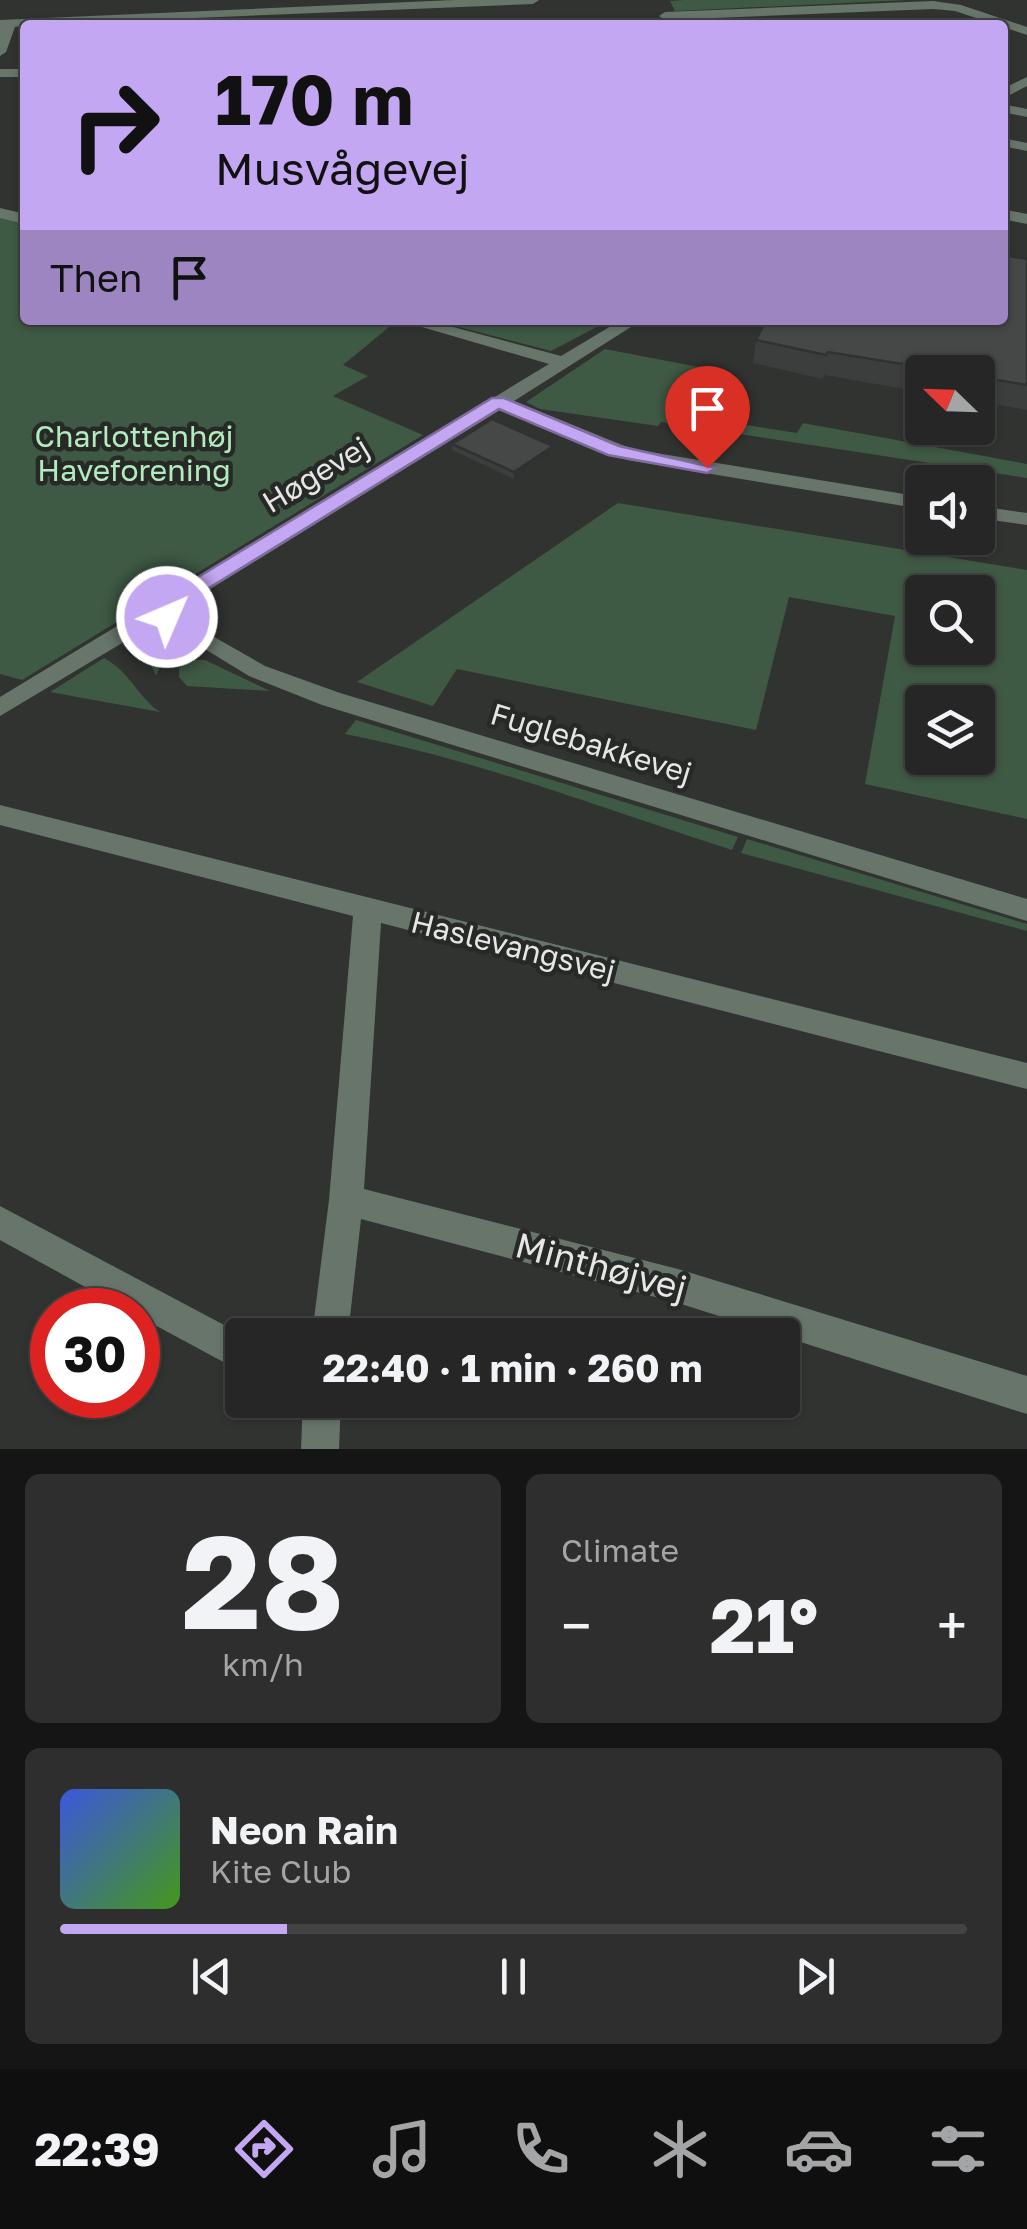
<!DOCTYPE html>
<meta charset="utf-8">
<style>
:root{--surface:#252625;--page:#2d2e2d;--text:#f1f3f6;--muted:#a3a5a7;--line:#424342;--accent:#c3a7f2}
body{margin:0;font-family:"Golos Text",sans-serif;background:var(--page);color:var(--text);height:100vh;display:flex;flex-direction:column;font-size:38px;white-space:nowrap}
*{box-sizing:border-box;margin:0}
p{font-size:32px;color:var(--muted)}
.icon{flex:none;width:55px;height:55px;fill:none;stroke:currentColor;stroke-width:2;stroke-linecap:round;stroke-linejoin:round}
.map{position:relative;height:1449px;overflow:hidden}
.details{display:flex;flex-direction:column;gap:25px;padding:25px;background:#141514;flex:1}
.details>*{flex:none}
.banner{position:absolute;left:20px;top:20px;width:988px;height:305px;border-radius:10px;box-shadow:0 2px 8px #0004,0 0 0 2px var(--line);background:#c3a7f2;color:#111;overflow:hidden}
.needle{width:65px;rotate:293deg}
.controls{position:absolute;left:905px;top:355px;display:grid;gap:20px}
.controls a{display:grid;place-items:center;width:90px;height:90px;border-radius:10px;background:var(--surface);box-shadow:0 2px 8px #0004,0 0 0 2px var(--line);font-size:50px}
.speed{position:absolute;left:30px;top:1288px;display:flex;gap:20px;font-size:50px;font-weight:700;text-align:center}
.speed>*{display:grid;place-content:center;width:130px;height:130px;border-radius:50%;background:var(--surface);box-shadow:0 2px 8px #0004,0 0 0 2px var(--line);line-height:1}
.speed .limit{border:15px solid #d22;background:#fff;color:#111}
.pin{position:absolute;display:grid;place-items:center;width:85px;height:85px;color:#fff;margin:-102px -42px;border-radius:50% 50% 50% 0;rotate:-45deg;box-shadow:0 0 10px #0007}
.pin .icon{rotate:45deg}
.me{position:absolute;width:110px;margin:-55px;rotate:45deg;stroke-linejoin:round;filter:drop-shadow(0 0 8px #0008)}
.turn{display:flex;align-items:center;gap:35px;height:210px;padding:0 30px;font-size:45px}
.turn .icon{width:130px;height:130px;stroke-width:2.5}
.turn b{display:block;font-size:70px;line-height:85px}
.then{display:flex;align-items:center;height:95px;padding:0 30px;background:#0003;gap:20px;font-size:38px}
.big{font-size:75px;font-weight:700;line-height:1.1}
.details .widget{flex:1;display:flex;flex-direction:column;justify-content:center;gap:15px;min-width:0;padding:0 35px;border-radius:15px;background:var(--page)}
.details .dial{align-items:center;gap:0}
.dial b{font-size:130px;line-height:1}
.song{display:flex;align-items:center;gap:30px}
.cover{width:120px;height:120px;border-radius:15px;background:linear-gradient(135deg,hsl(230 70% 55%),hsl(100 70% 35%))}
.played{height:10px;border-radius:5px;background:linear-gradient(90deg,var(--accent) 25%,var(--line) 25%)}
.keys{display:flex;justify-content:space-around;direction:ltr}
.heat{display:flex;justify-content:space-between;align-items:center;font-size:55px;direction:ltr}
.details .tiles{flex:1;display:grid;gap:25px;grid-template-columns:1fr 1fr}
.widget:last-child{grid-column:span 2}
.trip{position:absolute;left:225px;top:1318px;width:575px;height:100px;border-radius:10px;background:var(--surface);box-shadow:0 2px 8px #0004,0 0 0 2px var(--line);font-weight:700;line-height:100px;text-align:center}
.tabs{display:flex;height:160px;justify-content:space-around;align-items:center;background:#0f0f0f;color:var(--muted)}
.tabs .icon{width:70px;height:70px}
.tabs .selected{color:var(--accent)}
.tabs b{font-size:45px;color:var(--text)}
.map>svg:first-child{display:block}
</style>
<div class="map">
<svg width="1027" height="1449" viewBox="0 0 1027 1449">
<rect width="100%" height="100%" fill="#313331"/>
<!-- green -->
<path fill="#3e5944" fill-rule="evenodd" d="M684,0H908L675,11L670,1Z
M0,216L25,223V320L394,323L343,365L368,376L333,396L423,435L22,680L0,674Z
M432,320H610L551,351Z
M605,349L714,370L727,389L715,420L797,433L803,423L1027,464V478L661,422L658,426L540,409L526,402Z
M618,503L1027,570V819L865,784L895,616L789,597L756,730L457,669L433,706L357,682ZM922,592H978V648H922ZM922,702H978V758H922Z
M169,637L180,649L163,660L156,676L150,663L125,646L135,640Z
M104,658C130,672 137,696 160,712L50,692Z
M191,660H205L270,691L187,686L179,677V668Z
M356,720L738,837L732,850C603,809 479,760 345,734Z
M747,839L1027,924V931L741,853Z"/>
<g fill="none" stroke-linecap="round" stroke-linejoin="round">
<!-- minor -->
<path fill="#67756a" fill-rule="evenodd" d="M454,0H539L533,4L25,25L15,27L6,52L0,56V20Z
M933,1L961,5L1027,27V35L955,11L933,9L665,20L659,16L665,12Z
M0,69H25V77H0Z
M1027,77V86L1002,99V89Z
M1002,104L1027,109V117L1002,112Z
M1002,138L1027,143V151L1002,146Z
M0,208L25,214V224L0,218Z
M1002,209L1027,214V224L1002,219Z
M398,320H427L561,356L621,320H642L514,401L632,449L922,497V509L627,460L500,410L181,607L179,617L265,666L340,693L1027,899V921L322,705L249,676L159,621L0,716V697L549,364Z
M978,506L1027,513V525L978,518Z
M0,805L1027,1063V1089L381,923L364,1189L678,1269L1027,1376V1414L678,1303L361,1219L348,1335H312L329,1200L353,916L0,825Z
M0,1206L243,1335L242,1372L138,1316V1310H127L0,1240Z
M303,1400H341L339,1449H301Z"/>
</g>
<!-- wall -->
<path fill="#3b3e3c" d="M1027,259V410L978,401V372H922V392L824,375L823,379L753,363L756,340Z
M452,444L553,453L514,479L452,450Z"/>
<!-- shaded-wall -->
<path fill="#303231" d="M553,446V453L514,479V472Z"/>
<!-- building -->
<path fill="#454846" stroke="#303231" stroke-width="2.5" d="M1002,255L1027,259V385L978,377V372H953L828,352L826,355L756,340L766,320H1002Z
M492,419L553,446L514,472L452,444Z"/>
<!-- route -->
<path fill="#c3a7f2" stroke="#7f6d9d" stroke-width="2.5" d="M492,398H504L619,446L716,468L707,473L608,455L499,409L183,604L175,622H160L157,617L167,596Z"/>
<g text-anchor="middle" stroke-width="9" stroke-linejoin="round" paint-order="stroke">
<!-- park labels -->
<g font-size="30" fill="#b2ebbf" stroke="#272927">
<text x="134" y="447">Charlottenhøj<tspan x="134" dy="34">Haveforening</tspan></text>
</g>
<!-- street labels -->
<g font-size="30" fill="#e5e6e5" stroke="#272927">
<text transform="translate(316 475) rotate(-31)" y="10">Høgevej</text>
<text transform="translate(591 744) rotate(17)" y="10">Fuglebakkevej</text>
<text transform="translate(513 947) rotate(14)" y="10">Haslevangsvej</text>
</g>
<!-- near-street labels -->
<g font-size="35" fill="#e5e6e5" stroke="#272927">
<text transform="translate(601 1267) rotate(15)" y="12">Minthøjvej</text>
</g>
</g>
</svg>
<div class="controls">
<a><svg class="needle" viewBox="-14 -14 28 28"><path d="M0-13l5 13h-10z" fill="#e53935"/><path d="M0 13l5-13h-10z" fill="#a3a5a7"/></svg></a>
<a><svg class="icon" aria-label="sound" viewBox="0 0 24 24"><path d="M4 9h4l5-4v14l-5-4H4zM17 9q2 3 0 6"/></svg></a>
<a><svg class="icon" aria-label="search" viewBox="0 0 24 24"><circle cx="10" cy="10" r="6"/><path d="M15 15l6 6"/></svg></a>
<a><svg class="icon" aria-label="layers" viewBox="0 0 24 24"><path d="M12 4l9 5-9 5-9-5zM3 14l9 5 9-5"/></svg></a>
</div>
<div class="speed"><div class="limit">30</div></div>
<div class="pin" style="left:707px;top:468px;background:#d93025"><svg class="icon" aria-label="arrive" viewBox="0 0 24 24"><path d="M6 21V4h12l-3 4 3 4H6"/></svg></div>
<svg class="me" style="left:167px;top:617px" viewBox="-20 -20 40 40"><circle r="17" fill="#c3a7f2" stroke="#fff" stroke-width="3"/><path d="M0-11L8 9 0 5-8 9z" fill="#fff"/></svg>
<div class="trip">22:40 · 1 min · 260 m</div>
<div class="banner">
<div class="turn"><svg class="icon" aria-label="right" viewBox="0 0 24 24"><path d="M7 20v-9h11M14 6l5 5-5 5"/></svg><div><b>170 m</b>Musvågevej</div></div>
<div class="then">Then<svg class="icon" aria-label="arrive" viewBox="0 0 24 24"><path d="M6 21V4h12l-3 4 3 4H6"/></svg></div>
</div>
</div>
<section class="details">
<div class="tiles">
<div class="widget dial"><b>28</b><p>km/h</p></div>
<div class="widget"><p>Climate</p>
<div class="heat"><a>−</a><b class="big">21°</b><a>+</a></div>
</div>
<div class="widget">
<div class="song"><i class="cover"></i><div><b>Neon Rain</b><p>Kite Club</p></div></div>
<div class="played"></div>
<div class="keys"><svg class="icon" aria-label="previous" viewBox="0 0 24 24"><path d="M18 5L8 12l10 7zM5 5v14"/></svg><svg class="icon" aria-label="pause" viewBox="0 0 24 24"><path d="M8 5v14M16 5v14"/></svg><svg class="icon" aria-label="next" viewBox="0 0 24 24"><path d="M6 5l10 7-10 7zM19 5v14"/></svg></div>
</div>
</div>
</section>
<nav class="tabs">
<b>22:39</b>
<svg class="icon selected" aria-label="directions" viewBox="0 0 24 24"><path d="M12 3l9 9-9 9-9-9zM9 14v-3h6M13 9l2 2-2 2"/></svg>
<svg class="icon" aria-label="music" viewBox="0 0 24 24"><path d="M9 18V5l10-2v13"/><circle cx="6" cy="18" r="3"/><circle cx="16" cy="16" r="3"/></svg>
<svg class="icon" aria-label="phone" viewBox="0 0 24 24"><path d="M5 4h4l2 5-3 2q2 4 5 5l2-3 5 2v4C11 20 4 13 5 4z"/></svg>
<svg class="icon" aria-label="climate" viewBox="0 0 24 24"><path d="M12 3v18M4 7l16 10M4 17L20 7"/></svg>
<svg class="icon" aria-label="car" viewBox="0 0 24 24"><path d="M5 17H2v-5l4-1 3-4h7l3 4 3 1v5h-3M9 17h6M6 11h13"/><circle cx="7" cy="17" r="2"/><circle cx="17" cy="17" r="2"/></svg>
<svg class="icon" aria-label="filters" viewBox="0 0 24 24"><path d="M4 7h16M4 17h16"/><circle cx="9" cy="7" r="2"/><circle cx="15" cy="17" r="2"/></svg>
</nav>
